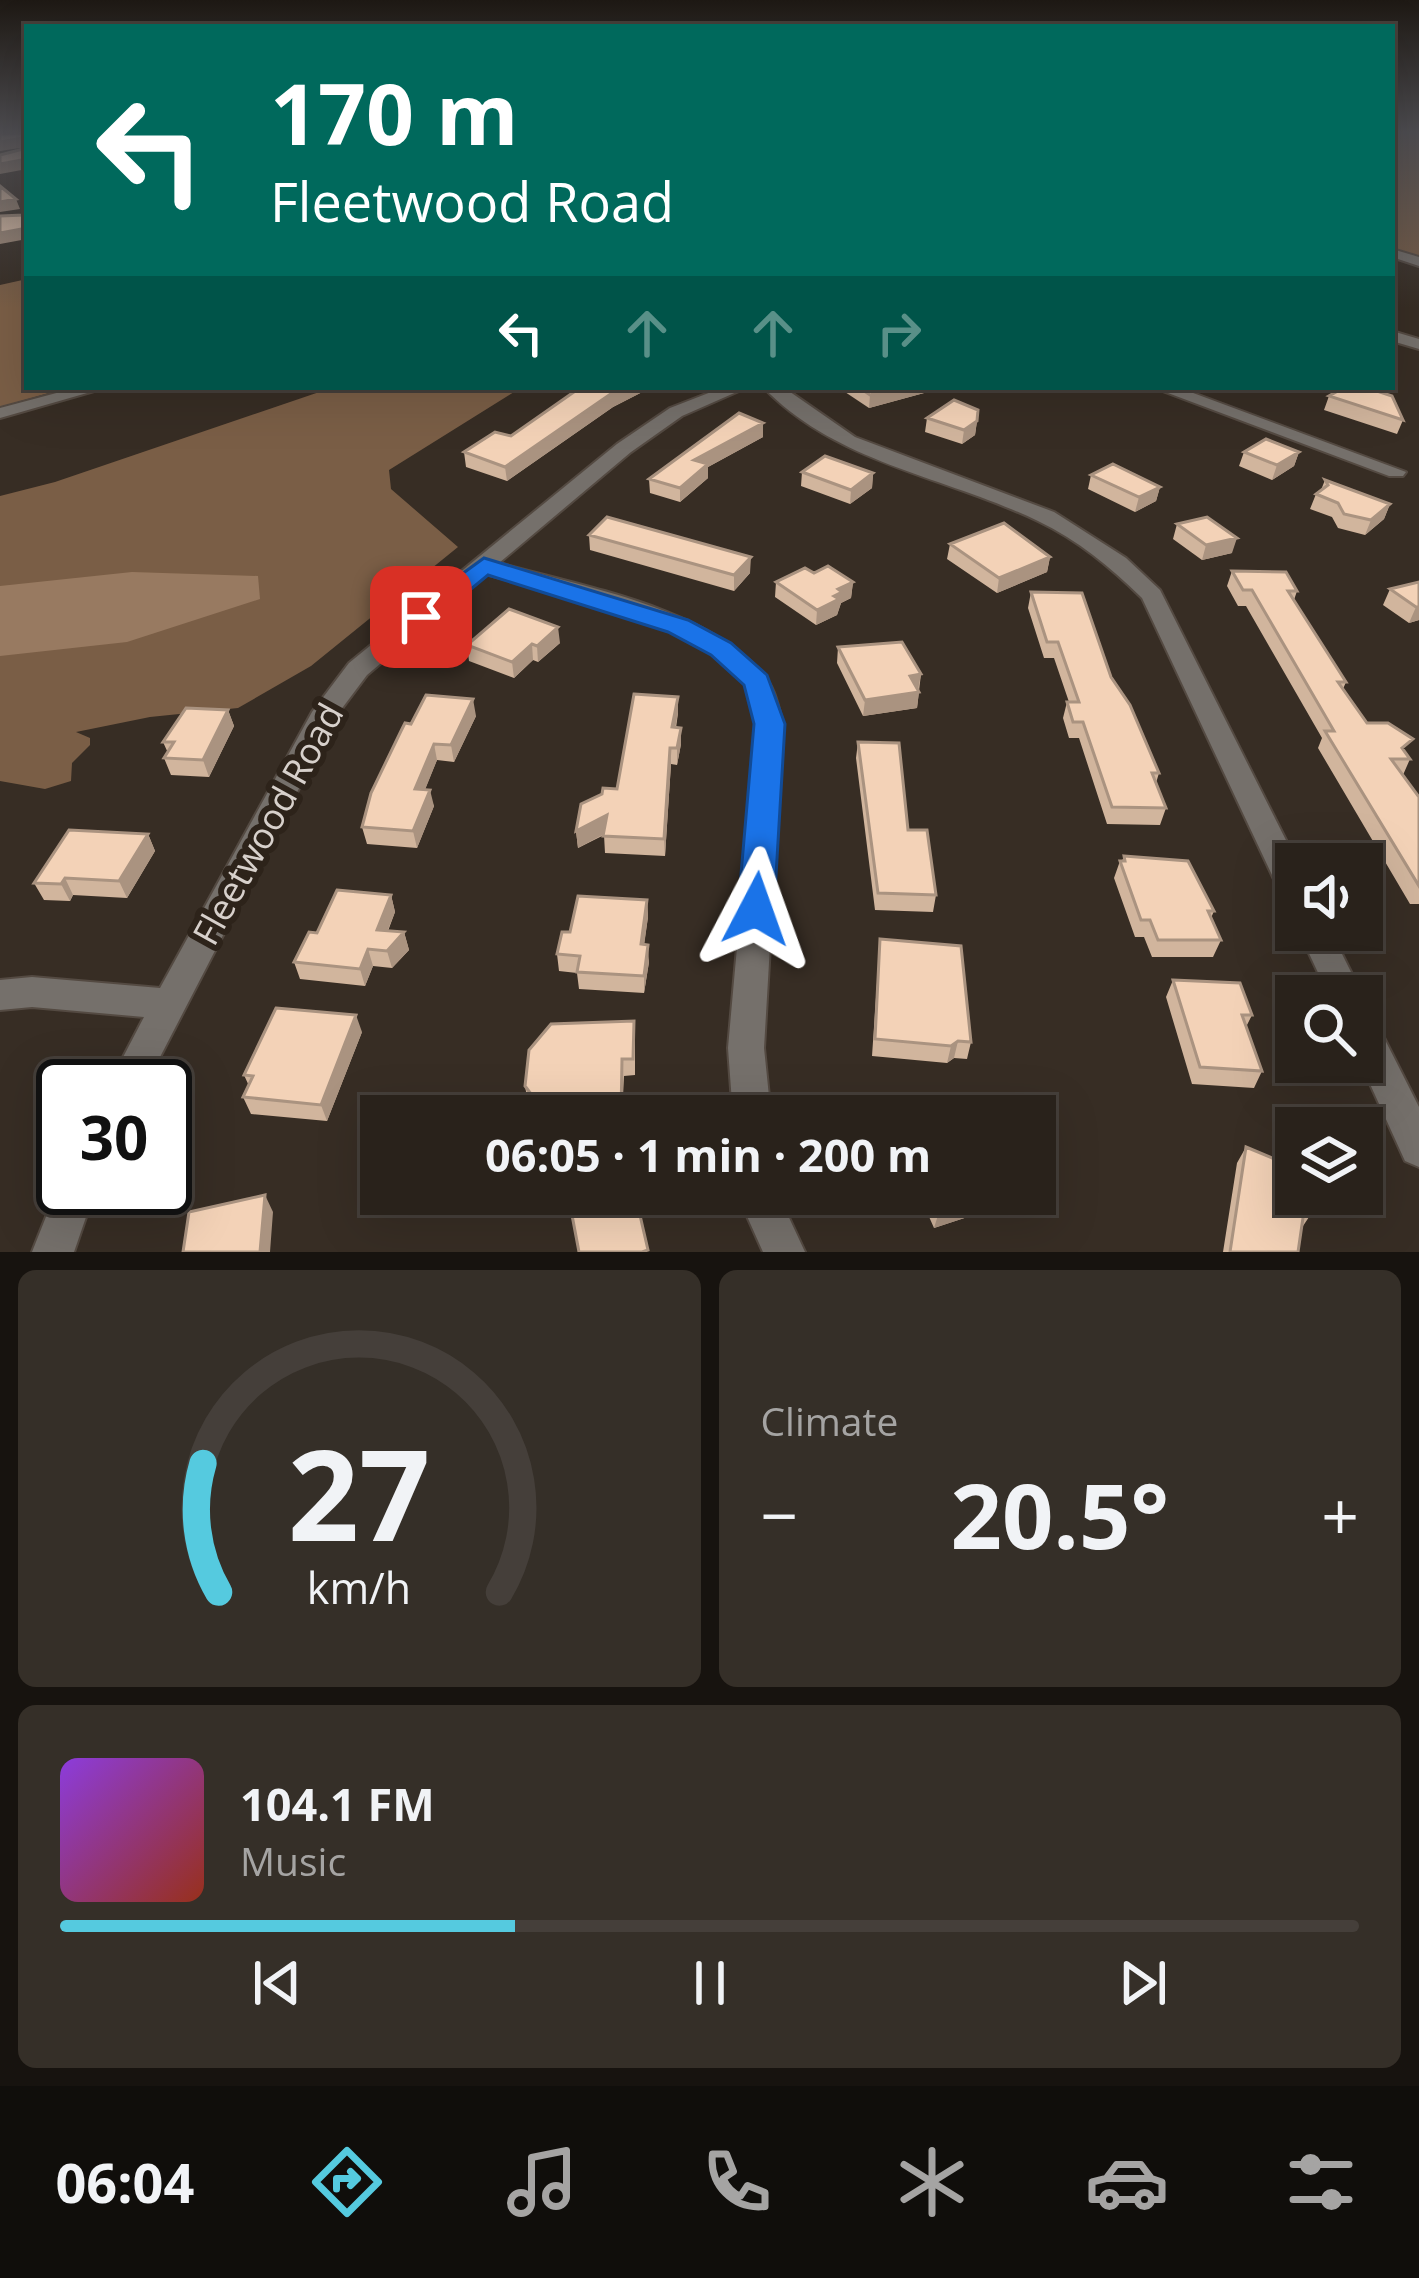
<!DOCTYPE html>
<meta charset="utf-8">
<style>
:root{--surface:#29221b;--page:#352f28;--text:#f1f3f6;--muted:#a5a4a3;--line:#453f3a;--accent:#55cadf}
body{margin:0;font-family:"Open Sans",sans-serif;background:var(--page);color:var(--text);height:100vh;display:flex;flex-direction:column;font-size:45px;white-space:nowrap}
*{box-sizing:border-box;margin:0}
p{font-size:39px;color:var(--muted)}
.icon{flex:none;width:66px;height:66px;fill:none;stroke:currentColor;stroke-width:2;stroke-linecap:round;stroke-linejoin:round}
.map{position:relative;height:1252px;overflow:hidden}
.sheet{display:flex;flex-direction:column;gap:18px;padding:18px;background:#17130f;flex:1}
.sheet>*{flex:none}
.hud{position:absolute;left:24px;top:24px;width:1371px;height:366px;border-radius:0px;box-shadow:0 12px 48px #0002,0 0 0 3px var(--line);background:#00695c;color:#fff;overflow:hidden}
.fabs{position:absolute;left:1275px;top:843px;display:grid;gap:24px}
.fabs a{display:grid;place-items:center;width:108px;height:108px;border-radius:0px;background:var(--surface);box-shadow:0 12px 48px #0002,0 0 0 3px var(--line);font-size:60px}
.speed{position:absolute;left:36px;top:1059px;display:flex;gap:24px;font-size:60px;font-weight:700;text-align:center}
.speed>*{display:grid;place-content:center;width:156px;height:156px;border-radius:50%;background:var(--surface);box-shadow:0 12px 48px #0002,0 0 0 3px var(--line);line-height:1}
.speed .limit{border:6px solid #111;border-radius:18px;background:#fff;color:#111}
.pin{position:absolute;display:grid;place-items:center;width:102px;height:102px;color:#fff;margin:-51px;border-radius:24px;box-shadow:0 6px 18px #0006}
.me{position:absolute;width:132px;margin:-66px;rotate:4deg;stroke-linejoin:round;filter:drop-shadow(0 0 9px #0008)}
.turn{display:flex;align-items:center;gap:42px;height:252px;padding:0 48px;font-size:54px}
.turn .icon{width:156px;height:156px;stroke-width:2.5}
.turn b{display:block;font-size:84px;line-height:102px}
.lanes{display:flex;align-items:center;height:114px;padding:0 48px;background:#0003;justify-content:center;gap:60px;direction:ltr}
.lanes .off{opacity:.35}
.big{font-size:90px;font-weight:700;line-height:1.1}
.sheet .card{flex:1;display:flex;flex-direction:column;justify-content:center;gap:18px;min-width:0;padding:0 42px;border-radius:18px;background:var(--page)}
.sheet .dial{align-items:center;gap:0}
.dial svg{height:312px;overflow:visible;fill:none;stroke:var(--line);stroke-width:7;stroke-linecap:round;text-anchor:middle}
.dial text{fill:var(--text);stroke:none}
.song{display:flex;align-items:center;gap:36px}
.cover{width:144px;height:144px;border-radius:18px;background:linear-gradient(135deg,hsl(270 70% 55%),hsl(10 70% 35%))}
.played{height:12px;border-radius:6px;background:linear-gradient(90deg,var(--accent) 35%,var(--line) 35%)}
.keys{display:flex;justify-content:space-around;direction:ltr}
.heat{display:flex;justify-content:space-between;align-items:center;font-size:66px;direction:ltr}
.sheet .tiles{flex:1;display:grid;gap:18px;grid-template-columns:1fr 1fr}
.card:last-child{grid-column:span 2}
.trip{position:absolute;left:360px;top:1095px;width:696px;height:120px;border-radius:0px;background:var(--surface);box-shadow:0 12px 48px #0002,0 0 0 3px var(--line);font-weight:700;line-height:120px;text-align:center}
.menu{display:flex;height:192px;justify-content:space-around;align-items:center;background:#100e0b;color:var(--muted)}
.menu .icon{width:84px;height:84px}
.menu .on{color:var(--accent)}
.menu b{font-size:54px;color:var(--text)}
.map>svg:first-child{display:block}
</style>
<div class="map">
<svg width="1419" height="1252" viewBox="0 0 1419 1252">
<rect width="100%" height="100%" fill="#372d24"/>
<!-- forest -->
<path fill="#7a5e46" d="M1392,133H1419V257L1392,248Z
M27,279V387H70L0,407V285Z
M334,387H522L389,470L391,489L458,547L311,666L238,708L150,717L76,732L90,738V745L72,763L71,781L45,789L0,781V496L55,482Z"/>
<!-- water -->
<path fill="#987a61" d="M132,572L258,576L260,599L127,642L0,656V586Z"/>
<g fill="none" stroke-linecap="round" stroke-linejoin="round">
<!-- minor casing -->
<g stroke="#544a42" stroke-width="4">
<path id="minor" d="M1392,331L1419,339V349L1392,341Z
M79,387H108L0,418V408Z
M724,387H748L682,416L631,452L499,563C580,586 705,607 762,673C775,687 778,706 783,724L764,1048L771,1116H733L728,1048L757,724C754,713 752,699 747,688C714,627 550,592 486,574L367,675L337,715L145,1086H108L144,1017L32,1007L0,1010V980L32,977L160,988L312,712L349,663L617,444L670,408Z
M763,387H783L855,437L1054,512L1126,558L1160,590L1298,864L1296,904L1285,901L1280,892L1142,598C1110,567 1078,540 1038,521C945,476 837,464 763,387Z
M1152,387H1177L1406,472L1403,476H1389Z
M1298,930H1330L1363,996L1362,998L1329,996Z
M1362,1013L1374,1018L1419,1107V1167L1405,1161L1360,1062Z
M63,1174V1188H96L74,1252H32Z
M737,1194H778L805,1252H763Z"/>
</g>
<!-- tertiary casing -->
<g stroke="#544a42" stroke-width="4">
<path id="tertiary" d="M1392,249L1419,257V266L1392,257Z"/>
</g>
<!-- minor -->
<use href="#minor" fill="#75706b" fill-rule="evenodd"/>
<!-- tertiary -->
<use href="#tertiary" fill="#75706b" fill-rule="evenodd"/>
</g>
<!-- wall -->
<path fill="#d1b59d" d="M564,387H652L613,407L507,481L466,467L464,452L511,436L574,392Z
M845,387H946L869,408L845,392Z
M1329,396L1403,420L1397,434L1324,410Z
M927,418L977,421L975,435L962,444L925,432Z
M763,423V437L708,467V478L680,502L650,493L649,479Z
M1244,452H1299L1294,466L1272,480L1239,466Z
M802,472L873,473L872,488L850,504L801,486Z
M1091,475L1160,487L1156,501L1135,512L1088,489Z
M1325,480L1390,504L1384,519L1365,535L1338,528L1332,517L1310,509L1316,494L1321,490Z
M1177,524L1232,553L1202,560L1173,539Z
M589,535L750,573L734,591L590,550Z
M950,544L1050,557L1047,572L997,593L947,559Z
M1232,571L1297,591L1294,600L1346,682L1343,689L1367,723L1406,753L1410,759L1403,775L1419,797V904H1410L1318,748L1322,738L1246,606H1238L1227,586Z
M814,573L853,582L851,598L841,603L837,615L816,625L775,597L776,582Z
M1419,582V620L1409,623L1383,605L1390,589Z
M1031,592L1111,677L1159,773L1156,783L1166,808L1160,825L1107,824L1079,738H1069L1063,718L1067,702H1069L1054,658H1044L1028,608Z
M560,643L538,662L533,660L514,678L469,661L467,645Z
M838,647L921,674L917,708L863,716L837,663Z
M678,697V713L676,728H681V744L677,765L671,764L665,856L605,853L604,835L578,848L576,831L617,789Z
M228,710L234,726L209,777L171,775L164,758L168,753L163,742Z
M476,716L454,762L437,760L425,789L434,806L417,848L367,844L362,827L411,724Z
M858,742L908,830L936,895L933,912L875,910L856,758Z
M148,834L155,851L127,898L73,895L70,901L44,900L34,883Z
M1124,856L1214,911L1211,918L1221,940L1213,957H1152L1144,937H1135L1114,878L1120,861H1122Z
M391,895L395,912L388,931L404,932L409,950L392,968L373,966L365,986L300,979L294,962L317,933Z
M647,900L648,917L644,944L649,962L644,993L579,989L577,973L559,971L557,954L570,932Z
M880,939L971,1042L967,1059L954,1058L947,1063L872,1056Z
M1173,980L1252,1015L1246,1027L1262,1071L1254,1088L1192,1084L1166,997Z
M362,1032L327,1121L251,1114L243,1097L249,1086L244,1075Z
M635,1038V1075L624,1076L622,1116H538L528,1103L525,1086Z
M1246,1147L1311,1214L1301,1229L1298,1252H1223L1237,1163Z
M919,1194H1015L1010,1203L934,1228Z"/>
<!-- shaded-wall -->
<path fill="#aa9380" d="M23,138L26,147L0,151V142Z
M27,159V169L0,174V164Z
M16,199L20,209L0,212V202Z
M27,228V239L0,244V233Z
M625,387H652L613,407L507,481L505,467L612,393Z
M900,387H946L869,408L870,395Z
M977,421L975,435L962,444L964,430Z
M763,423V437L708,467V478L680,502V488L694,460Z
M1299,452L1294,466L1272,480L1277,465Z
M873,473L872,488L850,504L851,490Z
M1160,487L1156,501L1135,512L1139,497Z
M1390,504L1384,519L1365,535L1371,520Z
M1237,538L1232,553L1202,560L1206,545Z
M751,557L750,573L734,591V575Z
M1050,557L1047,572L997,593L999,578Z
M853,582L851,598L841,603L837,615L816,625L817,610L838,589Z
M1416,607H1419V620L1409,623Z
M558,627L560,643L538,662L537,646Z
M532,644L533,660L514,678L512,662Z
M921,674L918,690L910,676Z
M919,692L917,708L863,716L865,700Z
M678,697V713L672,744V727Z
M473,699L476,716L454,762L451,745Z
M228,710L234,726L209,777L203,760Z
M681,728V744L677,765V748Z
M434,744L437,760L419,805L415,789Z
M670,748L671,764L665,856L664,839Z
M430,790L434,806L417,848L413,831Z
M607,815L608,832L578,848L576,831Z
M148,834L155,851L127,898L119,881Z
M65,878L73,895L70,901L61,884Z
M391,895L395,912L381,947L377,930Z
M647,900L648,917L642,961L641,944Z
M404,932L409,950L392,968L387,951Z
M648,945L649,962L644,993V976Z
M368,949L373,966L365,986L360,969Z
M356,1015L362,1032L327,1121L321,1105Z
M958,1041L954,1058L947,1063L951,1046Z
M993,1194H1015L1010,1203L934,1228L939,1212Z
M265,1195L273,1212L270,1252H260Z"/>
<!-- building -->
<path fill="#f3d2b7" stroke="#aa9380" stroke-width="3" d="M27,133V145L23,138L0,142V134Z
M27,148V159L0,164V155Z
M0,186L16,199L0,202Z
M27,210V228L0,233V216L24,215Z
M581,387H625L612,393L505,467L464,452L495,432L511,436Z
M858,387H900L870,395Z
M1345,387H1365L1392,396L1403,420L1329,396Z
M954,400L978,410L977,421L964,430L927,418Z
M739,413L763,423L694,460L708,464L680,488L649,479Z
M1266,439L1299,452L1277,465L1244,452Z
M825,456L873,473L851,490L802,472Z
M1113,464L1160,487L1139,497L1091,475Z
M1325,480L1390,504L1371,520L1344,514L1338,503L1316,494L1328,485Z
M607,517L751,557L734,575L589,535Z
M1207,517L1237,538L1206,545L1177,524Z
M1004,523L1050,557L999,578L950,544Z
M828,566L853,582L838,589L842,592L834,596L839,599L817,610L776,582L805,568L814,573Z
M1232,571L1286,572L1297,591H1288L1346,682H1338L1367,723H1388L1413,739L1402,748L1410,759H1391L1419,797V886L1325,731H1334L1252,590H1243Z
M1419,582V607H1416L1390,589Z
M1031,592L1082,593L1111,677L1130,705L1159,773H1152L1166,808L1112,807L1083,722H1073L1067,702H1079L1058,642H1047Z
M509,609L558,627L537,646L532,644L512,662L467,645Z
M902,642L921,674L910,676L919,692L865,700L838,647Z
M634,694L678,697L672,727L681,728L677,748H670L664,839L603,836L607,815L576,831L581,804L602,794L603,788L617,789Z
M426,695L473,699L451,745L434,744L415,789L430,790L413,831L362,827L371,793L401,731L405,723L411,724Z
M186,708L228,710L203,760L164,758L174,742H163Z
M858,742L899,743L908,830H927L936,895L878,893Z
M69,830L148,834L119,881L65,878L61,884L34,883Z
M1124,856L1188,861L1214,911H1208L1221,940H1158L1150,920H1141L1120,861H1125Z
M337,890L391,895L377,930L404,932L387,951L368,949L360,969L294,962L309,932L317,933Z
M578,896L647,900L641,944L648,945L644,976L577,972L580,956L557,954L562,932H570Z
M880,939L961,946L971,1042L958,1041L951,1046L875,1039Z
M1173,980L1240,983L1252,1015H1242L1262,1071L1200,1067Z
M276,1008L356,1015L321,1105L243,1097L253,1076L244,1075Z
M634,1021L633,1059H622L621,1116H543L544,1111L525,1086L529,1050L551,1024Z
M945,1096L956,1116H894L892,1112Z
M1246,1147L1296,1168V1194H1313L1311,1214L1304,1211L1298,1252H1230Z
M930,1194H993L939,1212Z
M265,1195L260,1252H183L189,1212Z
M636,1198L648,1250L642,1252H579L572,1215Z"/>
<!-- sky -->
<linearGradient id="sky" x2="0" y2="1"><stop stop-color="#1e1914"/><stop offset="0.43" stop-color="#4d4c50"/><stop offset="1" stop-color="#4d4c50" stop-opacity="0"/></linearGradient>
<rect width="1419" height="308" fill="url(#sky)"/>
<!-- route -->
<path fill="#1a73e8" stroke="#114b97" stroke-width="3" d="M484,558L688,620L731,643L767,675L785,724L774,909L769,919L756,924L743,919L738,909L754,724L744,685L711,655L668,632L488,575L430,623H411L407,617L411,611Z"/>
<g text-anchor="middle" stroke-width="12" stroke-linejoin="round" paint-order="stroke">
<!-- street labels -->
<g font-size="36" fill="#d7d0cb" stroke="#2d231a">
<text transform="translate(268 824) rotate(-61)" y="13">Fleetwood Road</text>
</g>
</g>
</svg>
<div class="fabs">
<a><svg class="icon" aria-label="sound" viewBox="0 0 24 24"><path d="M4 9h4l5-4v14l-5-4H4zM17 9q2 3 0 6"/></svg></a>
<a><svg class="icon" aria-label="search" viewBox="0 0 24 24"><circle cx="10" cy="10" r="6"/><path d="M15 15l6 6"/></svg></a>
<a><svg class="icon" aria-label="layers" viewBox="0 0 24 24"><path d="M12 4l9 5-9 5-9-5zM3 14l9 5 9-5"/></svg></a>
</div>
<div class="speed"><div class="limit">30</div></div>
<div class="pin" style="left:421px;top:617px;background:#d93025"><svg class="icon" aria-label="arrive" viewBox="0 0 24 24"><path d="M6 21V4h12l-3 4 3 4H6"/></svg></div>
<svg class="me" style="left:756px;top:909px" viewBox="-20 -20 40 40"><path d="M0-17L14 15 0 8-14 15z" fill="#1a73e8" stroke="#fff" stroke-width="4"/></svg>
<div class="trip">06:05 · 1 min · 200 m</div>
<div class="hud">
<div class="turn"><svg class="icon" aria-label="left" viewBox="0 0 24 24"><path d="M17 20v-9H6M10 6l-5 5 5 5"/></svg><div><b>170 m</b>Fleetwood Road</div></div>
<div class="lanes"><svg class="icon" aria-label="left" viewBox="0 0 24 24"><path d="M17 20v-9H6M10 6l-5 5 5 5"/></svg><svg class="icon off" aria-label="ahead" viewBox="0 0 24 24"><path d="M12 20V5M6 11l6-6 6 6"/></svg><svg class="icon off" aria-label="ahead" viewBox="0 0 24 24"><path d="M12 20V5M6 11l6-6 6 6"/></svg><svg class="icon off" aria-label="right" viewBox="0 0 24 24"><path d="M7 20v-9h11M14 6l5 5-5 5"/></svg></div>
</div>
</div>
<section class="sheet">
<div class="tiles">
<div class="card dial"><svg viewBox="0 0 100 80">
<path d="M14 69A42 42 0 1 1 86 69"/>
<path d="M14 69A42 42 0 0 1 10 36" stroke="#55cadf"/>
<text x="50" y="56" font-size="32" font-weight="700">27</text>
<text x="50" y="72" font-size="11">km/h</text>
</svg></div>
<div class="card"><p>Climate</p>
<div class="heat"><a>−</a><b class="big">20.5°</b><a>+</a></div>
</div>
<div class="card">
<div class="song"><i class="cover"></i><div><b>104.1 FM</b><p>Music</p></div></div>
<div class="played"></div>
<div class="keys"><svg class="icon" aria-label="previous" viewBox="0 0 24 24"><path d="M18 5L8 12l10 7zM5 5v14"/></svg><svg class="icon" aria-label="pause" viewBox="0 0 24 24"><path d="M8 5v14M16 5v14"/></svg><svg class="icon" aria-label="next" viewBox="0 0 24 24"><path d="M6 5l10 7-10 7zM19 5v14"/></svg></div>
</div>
</div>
</section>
<nav class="menu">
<b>06:04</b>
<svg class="icon on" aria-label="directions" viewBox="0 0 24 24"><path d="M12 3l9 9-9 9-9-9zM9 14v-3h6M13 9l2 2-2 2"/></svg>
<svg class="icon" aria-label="music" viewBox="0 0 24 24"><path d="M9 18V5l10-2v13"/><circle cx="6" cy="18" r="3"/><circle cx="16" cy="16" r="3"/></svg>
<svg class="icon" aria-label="phone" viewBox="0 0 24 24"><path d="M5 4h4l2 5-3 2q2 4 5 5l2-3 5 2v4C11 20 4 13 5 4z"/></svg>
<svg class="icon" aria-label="climate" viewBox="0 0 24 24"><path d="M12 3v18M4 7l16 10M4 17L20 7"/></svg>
<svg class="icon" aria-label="car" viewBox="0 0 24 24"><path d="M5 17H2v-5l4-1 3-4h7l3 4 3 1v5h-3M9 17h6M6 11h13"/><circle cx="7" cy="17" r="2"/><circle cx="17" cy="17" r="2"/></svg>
<svg class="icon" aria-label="filters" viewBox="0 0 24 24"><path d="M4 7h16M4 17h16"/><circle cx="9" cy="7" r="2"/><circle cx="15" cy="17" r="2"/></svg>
</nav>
